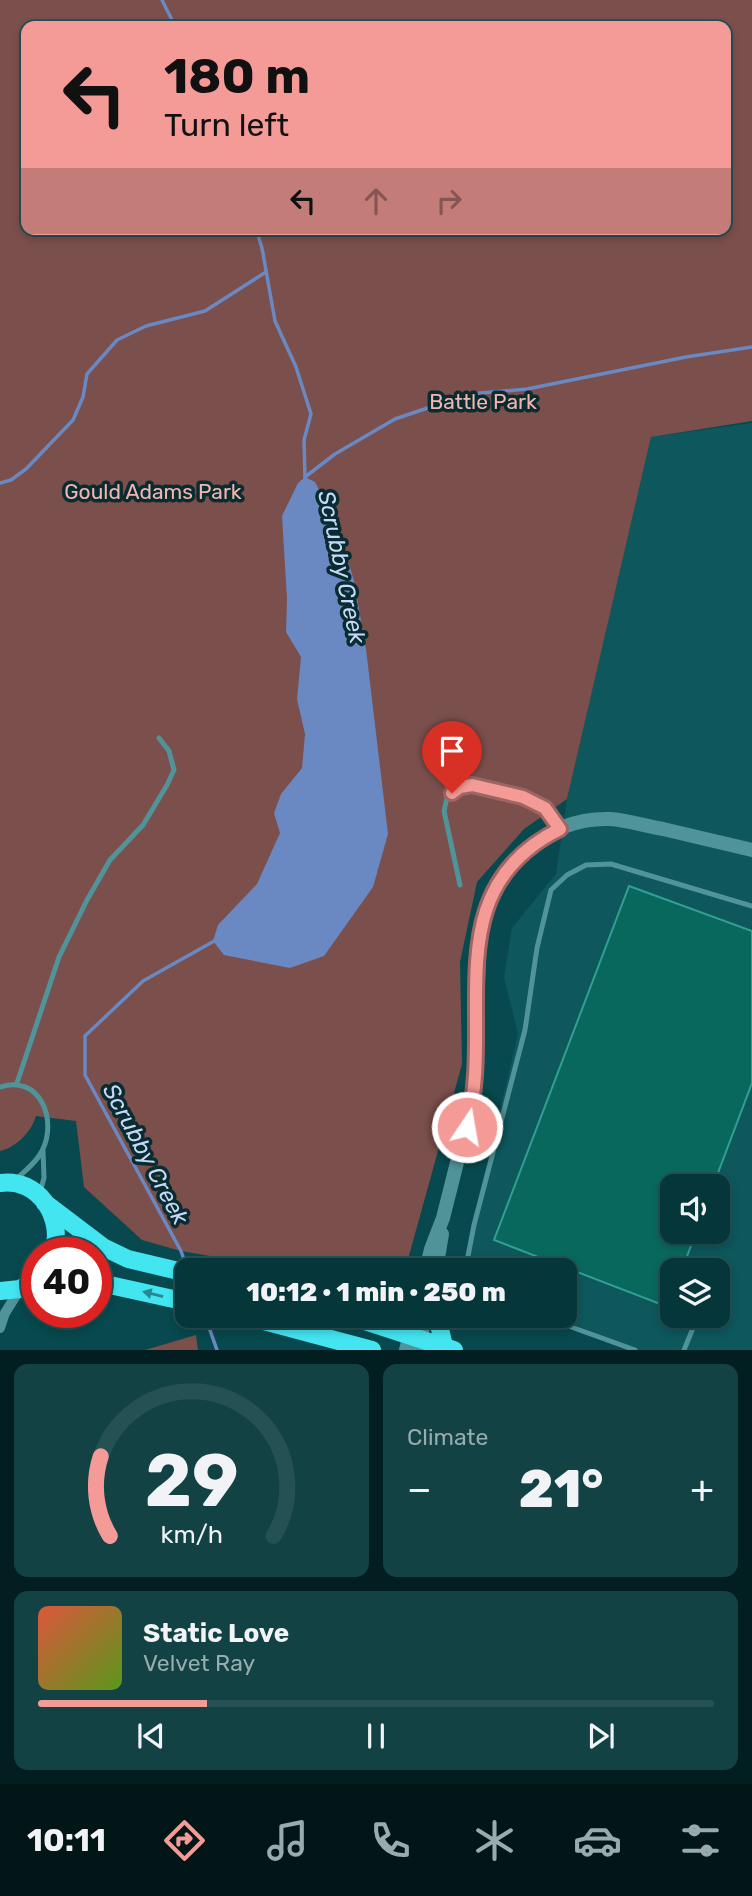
<!DOCTYPE html>
<meta charset="utf-8">
<style>
:root{--surface:#05373a;--page:#134245;--text:#f1f3f6;--muted:#97acaf;--line:#265154;--accent:#f59b97}
body{margin:0;font-family:Rubik,sans-serif;background:var(--page);color:var(--text);height:100vh;display:flex;flex-direction:column;font-size:26px;white-space:nowrap}
*{box-sizing:border-box;margin:0}
p{font-size:23px;color:var(--muted)}
.icon{flex:none;width:38px;height:38px;fill:none;stroke:currentColor;stroke-width:2;stroke-linecap:round;stroke-linejoin:round}
.map{position:relative;height:1350px;overflow:hidden}
.details{display:flex;flex-direction:column;gap:14px;padding:14px;background:#031e20;flex:1}
.details>*{flex:none}
.hud{position:absolute;left:21px;top:21px;width:710px;height:214px;border-radius:14px;box-shadow:0 4px 10px #0003,0 0 0 2px var(--line);background:#f59b97;color:#111;overflow:hidden}
.buttons{position:absolute;left:660px;top:1174px;display:grid;gap:14px}
.buttons a{display:grid;place-items:center;width:70px;height:70px;border-radius:14px;background:var(--surface);box-shadow:0 4px 10px #0003,0 0 0 2px var(--line);font-size:35px}
.speed{position:absolute;left:21px;top:1237px;display:flex;gap:14px;font-size:35px;font-weight:700;text-align:center}
.speed>*{display:grid;place-content:center;width:91px;height:91px;border-radius:50%;background:var(--surface);box-shadow:0 4px 10px #0003,0 0 0 2px var(--line);line-height:1}
.speed .limit{border:10px solid #d22;background:#fff;color:#111}
.pin{position:absolute;display:grid;place-items:center;width:60px;height:60px;color:#fff;margin:-72px -30px;border-radius:50% 50% 50% 0;rotate:-45deg;box-shadow:0 0 7px #0007}
.pin .icon{rotate:45deg}
.me{position:absolute;width:77px;margin:-38px;rotate:12deg;stroke-linejoin:round;filter:drop-shadow(0 0 5px #0008)}
.turn{display:flex;align-items:center;gap:24px;height:147px;padding:0 28px;font-size:32px}
.turn .icon{width:91px;height:91px;stroke-width:2.5}
.turn b{display:block;font-size:49px;line-height:60px}
.lanes{display:flex;align-items:center;height:66px;padding:0 28px;background:#0003;justify-content:center;gap:35px;direction:ltr}
.lanes .off{opacity:.35}
.big{font-size:52px;font-weight:800;line-height:1.1}
.details .card{flex:1;display:flex;flex-direction:column;justify-content:center;gap:10px;min-width:0;padding:0 24px;border-radius:14px;background:var(--page)}
.details .dial{align-items:center;gap:0}
.dial svg{height:182px;overflow:visible;fill:none;stroke:var(--line);stroke-width:7;stroke-linecap:round;text-anchor:middle}
.dial text{fill:var(--text);stroke:none}
.song{display:flex;align-items:center;gap:21px}
.cover{width:84px;height:84px;border-radius:10px;background:linear-gradient(135deg,hsl(10 70% 55%),hsl(90 70% 35%))}
.played{height:7px;border-radius:4px;background:linear-gradient(90deg,var(--accent) 25%,var(--line) 25%)}
.keys{display:flex;justify-content:space-around;direction:ltr}
.heat{display:flex;justify-content:space-between;align-items:center;font-size:38px;direction:ltr}
.details .tiles{flex:1;display:grid;gap:14px;grid-template-columns:1fr 1fr}
.card:last-child{grid-column:span 2}
.trip{position:absolute;left:175px;top:1258px;width:402px;height:70px;border-radius:14px;background:var(--surface);box-shadow:0 4px 10px #0003,0 0 0 2px var(--line);font-weight:800;line-height:70px;text-align:center}
.dock{display:flex;height:112px;justify-content:space-around;align-items:center;background:#021617;color:var(--muted)}
.dock .icon{width:49px;height:49px}
.dock .selected{color:var(--accent)}
.dock b{font-size:32px;color:var(--text)}
.map>svg:first-child{display:block}
</style>
<div class="map">
<svg width="752" height="1350" viewBox="0 0 752 1350">
<rect width="100%" height="100%" fill="#07494e"/>
<!-- built -->
<path fill="#0d575d" fill-rule="evenodd" d="M752,423V1350H635L554,1316H565V1270H462L518,1034L504,977L512,928L556,874L567,799L651,437ZM672,1186H718V1232H672ZM672,1270H718V1316H672Z"/>
<!-- green -->
<path fill="#7b4f4c" fill-rule="evenodd" d="M0,0H752V421L651,437L567,799L524,829L477,882L460,962L462,1064L405,1270H290L181,1251L142,1240L84,1187L76,1121L36,1116C31,1132 17,1147 0,1151ZM26,26H726V229H26Z
M196,1335L198,1350H145Z"/>
<!-- water -->
<path fill="#6a88c1" d="M305,477L315,482L337,523L354,581L366,649L388,834L373,887L324,956L290,968L224,955L213,941L218,925L257,884L280,833L274,813L281,794L302,768L305,734L297,699L301,657L286,632L287,599L282,516L298,483Z"/>
<g fill="none" stroke-linecap="round" stroke-linejoin="round">
<!-- stream -->
<path stroke="#6a88c1" stroke-width="3.5" d="M162,0L175,26
M256,229L262,248L275,321L296,367L311,414L304,440L305,479
M305,477L335,454L395,419L469,394L527,389L686,357L752,347
M0,483L11,480L26,469L73,420L83,397L87,374L117,340L146,326L205,311L266,272
M186,1265L181,1251L85,1075V1036L143,981L216,940
M205,1316L217,1350"/>
</g>
<!-- building -->
<path fill="#09685e" stroke="#30a092" stroke-width="2" d="M629,886L752,931V1083L713,1186H672V1232H696L682,1270H672V1296L668,1307L494,1240Z"/>
<g fill="none" stroke-linecap="round" stroke-linejoin="round">
<!-- service -->
<path stroke="#509399" stroke-width="5" d="M460,885L444,811L447,798L460,787L482,786L523,798L545,808L559,827
M17,1083L59,957L87,900L110,860L143,825L167,785L174,770L169,751L159,738
M0,1087C40,1074 58,1120 42,1151C36,1163 25,1171 15,1180
M40,1192L44,1178L43,1150
M472,1270L468,1256L474,1225L525,1030L537,948L551,890L567,875L586,865L611,864L752,906
M541,1316L635,1350
M684,1350L698,1316"/>
<!-- minor -->
<path stroke="#509399" stroke-width="10" d="M0,1328L5,1313L20,1289"/>
<!-- tertiary -->
<path stroke="#509399" stroke-width="14" d="M426,1270L431,1249L443,1218L474,1095L480,928C495,869 544,817 610,819C627,820 645,826 663,829C692,836 722,843 752,850
M436,1270L442,1234
M406,1350L414,1316
M417,1350L426,1316"/>
<!-- primary -->
<path stroke="#43e5f1" stroke-width="18" d="M0,1183C38,1177 65,1218 53,1253
M45,1203L103,1247L128,1259L187,1273
M96,1282L187,1302
M0,1291L20,1289L37,1278
M245,1316L372,1350
M349,1316L454,1350
M437,1316L444,1346"/>
</g>
<!-- one-way arrows -->
<defs><path id="oneway-solid" d="M-6-.8H1V-3.2L6.5 0L1 3.2V.8H-6Z" transform="scale(1.75)"/></defs>
<use fill="#268890" href="#oneway-solid" transform="translate(153 1294) rotate(-166)"/>
<g fill="none" stroke-linecap="round" stroke-linejoin="round">
<!-- route casing -->
<g stroke="#9f6562" stroke-width="18">
<path id="route" d="M452,793L460,787L472,785L523,797L545,808L560,829C434,891 496,1018 467,1127"/>
</g>
<!-- route -->
<use href="#route" stroke="#f59b97" stroke-width="12"/>
</g>
<g text-anchor="middle" stroke-width="7" stroke-linejoin="round" paint-order="stroke">
<!-- park labels -->
<g font-size="21" fill="#f3b5b1" stroke="#082c2f">
<text x="483" y="409">Battle Park</text>
<text x="153" y="499">Gould Adams Park</text>
</g>
<!-- water labels -->
<g font-size="23" font-style="italic" fill="#c7d8f9" stroke="#082c2f">
<text transform="translate(342 567) rotate(78)" y="8">Scrubby Creek</text>
<text transform="translate(146 1154) rotate(62)" y="8">Scrubby Creek</text>
</g>
</g>
</svg>
<div class="buttons">
<a><svg class="icon" aria-label="sound" viewBox="0 0 24 24"><path d="M4 9h4l5-4v14l-5-4H4zM17 9q2 3 0 6"/></svg></a>
<a><svg class="icon" aria-label="layers" viewBox="0 0 24 24"><path d="M12 4l9 5-9 5-9-5zM3 14l9 5 9-5"/></svg></a>
</div>
<div class="speed"><div class="limit">40</div></div>
<div class="pin" style="left:452px;top:793px;background:#d93025"><svg class="icon" aria-label="arrive" viewBox="0 0 24 24"><path d="M6 21V4h12l-3 4 3 4H6"/></svg></div>
<svg class="me" style="left:467px;top:1127px" viewBox="-20 -20 40 40"><circle r="17" fill="#f59b97" stroke="#fff" stroke-width="3"/><path d="M0-11L8 9 0 5-8 9z" fill="#fff"/></svg>
<div class="trip">10:12 · 1 min · 250 m</div>
<div class="hud">
<div class="turn"><svg class="icon" aria-label="left" viewBox="0 0 24 24"><path d="M17 20v-9H6M10 6l-5 5 5 5"/></svg><div><b>180 m</b>Turn left</div></div>
<div class="lanes"><svg class="icon" aria-label="left" viewBox="0 0 24 24"><path d="M17 20v-9H6M10 6l-5 5 5 5"/></svg><svg class="icon off" aria-label="ahead" viewBox="0 0 24 24"><path d="M12 20V5M6 11l6-6 6 6"/></svg><svg class="icon off" aria-label="right" viewBox="0 0 24 24"><path d="M7 20v-9h11M14 6l5 5-5 5"/></svg></div>
</div>
</div>
<section class="details">
<div class="tiles">
<div class="card dial"><svg viewBox="0 0 100 80">
<path d="M14 69A42 42 0 1 1 86 69"/>
<path d="M14 69A42 42 0 0 1 10 34" stroke="#f59b97"/>
<text x="50" y="56" font-size="32" font-weight="700">29</text>
<text x="50" y="72" font-size="11">km/h</text>
</svg></div>
<div class="card"><p>Climate</p>
<div class="heat"><a>−</a><b class="big">21°</b><a>+</a></div>
</div>
<div class="card">
<div class="song"><i class="cover"></i><div><b>Static Love</b><p>Velvet Ray</p></div></div>
<div class="played"></div>
<div class="keys"><svg class="icon" aria-label="previous" viewBox="0 0 24 24"><path d="M18 5L8 12l10 7zM5 5v14"/></svg><svg class="icon" aria-label="pause" viewBox="0 0 24 24"><path d="M8 5v14M16 5v14"/></svg><svg class="icon" aria-label="next" viewBox="0 0 24 24"><path d="M6 5l10 7-10 7zM19 5v14"/></svg></div>
</div>
</div>
</section>
<nav class="dock">
<b>10:11</b>
<svg class="icon selected" aria-label="directions" viewBox="0 0 24 24"><path d="M12 3l9 9-9 9-9-9zM9 14v-3h6M13 9l2 2-2 2"/></svg>
<svg class="icon" aria-label="music" viewBox="0 0 24 24"><path d="M9 18V5l10-2v13"/><circle cx="6" cy="18" r="3"/><circle cx="16" cy="16" r="3"/></svg>
<svg class="icon" aria-label="phone" viewBox="0 0 24 24"><path d="M5 4h4l2 5-3 2q2 4 5 5l2-3 5 2v4C11 20 4 13 5 4z"/></svg>
<svg class="icon" aria-label="climate" viewBox="0 0 24 24"><path d="M12 3v18M4 7l16 10M4 17L20 7"/></svg>
<svg class="icon" aria-label="car" viewBox="0 0 24 24"><path d="M5 17H2v-5l4-1 3-4h7l3 4 3 1v5h-3M9 17h6M6 11h13"/><circle cx="7" cy="17" r="2"/><circle cx="17" cy="17" r="2"/></svg>
<svg class="icon" aria-label="filters" viewBox="0 0 24 24"><path d="M4 7h16M4 17h16"/><circle cx="9" cy="7" r="2"/><circle cx="15" cy="17" r="2"/></svg>
</nav>
